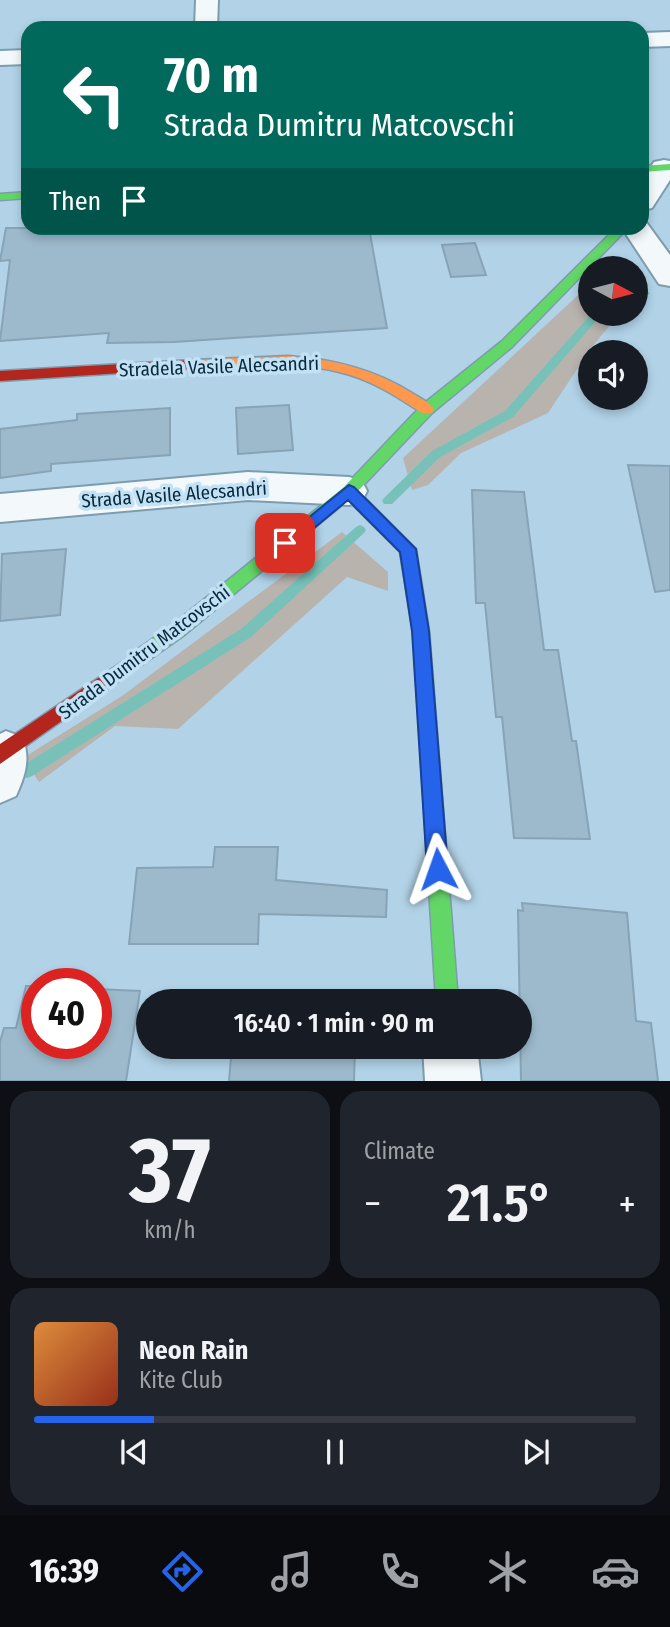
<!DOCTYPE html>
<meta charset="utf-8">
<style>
:root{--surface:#171b24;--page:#20242c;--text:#f1f3f6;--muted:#9ea1a6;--line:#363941;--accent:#2563eb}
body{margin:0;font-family:"Fira Sans Condensed",sans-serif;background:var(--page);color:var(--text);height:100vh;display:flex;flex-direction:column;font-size:26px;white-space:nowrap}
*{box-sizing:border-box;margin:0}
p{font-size:23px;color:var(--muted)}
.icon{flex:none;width:38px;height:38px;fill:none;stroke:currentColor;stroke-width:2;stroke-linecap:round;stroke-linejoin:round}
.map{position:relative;height:1081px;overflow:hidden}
.panel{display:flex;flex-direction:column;gap:10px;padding:10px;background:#0d0f14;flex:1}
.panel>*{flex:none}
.banner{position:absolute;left:21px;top:21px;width:628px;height:214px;border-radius:21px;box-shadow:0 4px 10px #0003;background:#00695c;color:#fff;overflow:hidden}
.needle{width:46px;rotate:97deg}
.controls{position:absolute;left:578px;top:256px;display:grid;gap:14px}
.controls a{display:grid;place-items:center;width:70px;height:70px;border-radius:50%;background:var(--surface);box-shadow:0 4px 10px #0003;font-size:35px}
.speed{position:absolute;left:21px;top:968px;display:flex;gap:14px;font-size:35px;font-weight:700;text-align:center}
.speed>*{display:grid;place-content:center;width:91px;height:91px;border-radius:50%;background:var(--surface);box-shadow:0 4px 10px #0003;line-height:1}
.speed .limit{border:10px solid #d22;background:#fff;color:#111}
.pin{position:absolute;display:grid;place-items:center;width:60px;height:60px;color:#fff;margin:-30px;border-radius:14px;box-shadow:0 4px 10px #0006}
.me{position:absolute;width:77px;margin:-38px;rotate:356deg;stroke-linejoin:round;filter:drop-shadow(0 0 5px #0008)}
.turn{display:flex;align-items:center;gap:24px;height:147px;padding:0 28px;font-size:32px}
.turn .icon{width:91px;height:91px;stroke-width:2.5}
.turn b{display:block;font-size:49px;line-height:60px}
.then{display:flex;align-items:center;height:66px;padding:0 28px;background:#0003;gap:14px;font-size:26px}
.big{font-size:52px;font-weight:600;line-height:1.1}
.panel .widget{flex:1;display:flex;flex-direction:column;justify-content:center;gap:10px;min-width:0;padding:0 24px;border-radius:21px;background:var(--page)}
.panel .dial{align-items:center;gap:0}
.dial b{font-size:91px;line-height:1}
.song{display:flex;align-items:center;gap:21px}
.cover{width:84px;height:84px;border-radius:10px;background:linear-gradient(135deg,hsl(30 70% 55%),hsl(10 70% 35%))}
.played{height:7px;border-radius:4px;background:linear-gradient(90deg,var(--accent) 20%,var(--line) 20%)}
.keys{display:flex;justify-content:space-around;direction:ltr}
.heat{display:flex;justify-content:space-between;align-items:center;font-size:38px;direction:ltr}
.panel .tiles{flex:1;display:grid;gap:10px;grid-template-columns:1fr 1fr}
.widget:last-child{grid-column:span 2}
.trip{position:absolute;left:136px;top:989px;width:396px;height:70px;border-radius:35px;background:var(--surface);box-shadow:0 4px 10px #0003;font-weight:600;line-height:70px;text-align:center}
.dock{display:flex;height:112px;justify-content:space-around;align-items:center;background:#090b0e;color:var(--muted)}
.dock .icon{width:49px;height:49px}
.dock .on{color:var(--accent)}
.dock b{font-size:32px;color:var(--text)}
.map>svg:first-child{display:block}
</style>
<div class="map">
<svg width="670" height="1081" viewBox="0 0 670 1081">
<rect width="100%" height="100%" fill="#b1d2e7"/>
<!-- green -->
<path fill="#b9b3ae" d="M590,284V313H620L591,348L548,413L461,453L428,485L412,490L403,458Z
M342,532L388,572V591L347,577L178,729L115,726L39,782L23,758L122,696Z"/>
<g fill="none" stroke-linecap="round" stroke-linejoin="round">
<!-- stream -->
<path fill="#77c1b9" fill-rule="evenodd" d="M645,290L650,293L648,295L635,298V292Z
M592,313H603L513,417L440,457L392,504H384L382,501L384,498L432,451L505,411Z
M360,525L364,527L366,530L364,533L251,637L32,776L27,778L22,776L20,771L22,766L241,629L356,527Z"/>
</g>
<!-- building -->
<path fill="#9dbacc" stroke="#86a4b6" stroke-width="2" d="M6,228H369L387,328L174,342L107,343L109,333L0,341L10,260L0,261Z
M475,243L486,275L451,277L442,245Z
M289,405L293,450L238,454L236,408Z
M170,408V455L51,464V471L0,478V429L77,420V414Z
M628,465L670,466V590L655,592Z
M472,490L524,492L544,650H558L572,741H576L590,839L514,838L502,717H496L485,603H476Z
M66,549L60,615L0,621L2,554Z
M215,847H278L276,880L387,890L386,917L259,914L258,944H129L137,868L213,867Z
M522,903L627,913L636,1021L651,1023L658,1081H521L518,910L523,911Z
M26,986H37V1043H96V989L140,991L126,1081H0V1042L4,1028H16Z
M232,1046H355L354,1081H229Z"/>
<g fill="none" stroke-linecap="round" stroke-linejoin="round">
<!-- street casing -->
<g stroke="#7d9cae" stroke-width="4">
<path id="street" d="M196,0H218L217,28H195Z
M670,32V46L642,47V33Z
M28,50V64L0,65V51Z
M664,160L670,161V180L652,208L642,210V180L654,162Z
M642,221L646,222L670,255V286L659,284L622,228H642Z
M248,472L349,477L362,481L367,491L362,501L349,505L248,500L0,522V494Z
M6,731L22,737C31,758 25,776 16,796L0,803V734Z
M423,1046H477L481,1081H425Z"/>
</g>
<!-- fast casing -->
<g stroke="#7d9cae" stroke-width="3">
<path id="fast" d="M670,164V170L642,172V166Z
M28,192V198L0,200V194Z
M616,228H628L512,347L432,413L358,491L416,549L429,631L458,1001H436L413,631L400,552L348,500L183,636L143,664L137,666L131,664L128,659L131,654L171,626L344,487L422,405L502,341Z"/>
</g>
<!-- slow casing -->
<g stroke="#7d9cae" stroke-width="3">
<path id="slow" d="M288,356C333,359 374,369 412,393C420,398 429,402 434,409L432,413H422C396,396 370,379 339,372C292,360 241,367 193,370L186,365L193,360Z"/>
</g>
<!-- jam casing -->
<g stroke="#7d9cae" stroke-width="3">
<path id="jam" d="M193,360L200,365L198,368L0,381V371Z
M137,652L143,654L146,659L143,664L0,764V744Z"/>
</g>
<!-- street -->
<use href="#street" fill="#f3f8fb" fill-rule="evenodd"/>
<!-- fast -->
<use href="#fast" fill="#63d668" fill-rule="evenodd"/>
<!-- slow -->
<use href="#slow" fill="#ff974d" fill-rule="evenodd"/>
<!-- jam -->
<use href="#jam" fill="#b3261e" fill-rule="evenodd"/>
</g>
<!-- route -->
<path fill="#2563eb" stroke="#184099" stroke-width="2" d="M349,485L354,487L416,549L429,631L448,869L445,876L438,879L430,876L427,869L412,631L400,552L348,500L290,548L285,550L277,543Z"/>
<g text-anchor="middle" stroke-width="7" stroke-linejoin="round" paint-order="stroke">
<!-- street labels -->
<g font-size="19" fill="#06293c" stroke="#c3e1f4">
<text transform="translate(219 366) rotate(-2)" y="7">Stradela Vasile Alecsandri</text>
<text transform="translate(174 494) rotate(-4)" y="7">Strada Vasile Alecsandri</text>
<text transform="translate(144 652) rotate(-37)" y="7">Strada Dumitru Matcovschi</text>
</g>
</g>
</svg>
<div class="controls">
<a><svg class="needle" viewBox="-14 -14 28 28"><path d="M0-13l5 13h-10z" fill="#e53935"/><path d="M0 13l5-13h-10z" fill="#9ea1a6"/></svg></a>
<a><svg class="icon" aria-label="sound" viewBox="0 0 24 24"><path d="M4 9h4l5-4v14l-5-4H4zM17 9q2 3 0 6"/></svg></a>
</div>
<div class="speed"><div class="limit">40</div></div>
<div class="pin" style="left:285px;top:543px;background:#d93025"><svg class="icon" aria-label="arrive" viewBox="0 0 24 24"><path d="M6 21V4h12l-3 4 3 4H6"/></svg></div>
<svg class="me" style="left:438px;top:869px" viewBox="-20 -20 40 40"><path d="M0-17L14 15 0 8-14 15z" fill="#2563eb" stroke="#fff" stroke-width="4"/></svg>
<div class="trip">16:40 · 1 min · 90 m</div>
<div class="banner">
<div class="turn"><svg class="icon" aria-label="left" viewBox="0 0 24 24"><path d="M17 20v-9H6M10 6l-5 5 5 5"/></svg><div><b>70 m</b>Strada Dumitru Matcovschi</div></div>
<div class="then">Then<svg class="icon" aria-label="arrive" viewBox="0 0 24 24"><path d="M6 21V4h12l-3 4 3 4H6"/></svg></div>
</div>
</div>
<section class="panel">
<div class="tiles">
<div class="widget dial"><b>37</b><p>km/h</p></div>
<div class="widget"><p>Climate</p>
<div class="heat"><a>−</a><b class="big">21.5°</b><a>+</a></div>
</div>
<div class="widget">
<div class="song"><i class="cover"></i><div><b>Neon Rain</b><p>Kite Club</p></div></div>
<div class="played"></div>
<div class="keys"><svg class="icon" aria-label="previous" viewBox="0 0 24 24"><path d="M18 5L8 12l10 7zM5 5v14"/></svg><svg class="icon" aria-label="pause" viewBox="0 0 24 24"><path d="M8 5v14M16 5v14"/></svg><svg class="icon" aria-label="next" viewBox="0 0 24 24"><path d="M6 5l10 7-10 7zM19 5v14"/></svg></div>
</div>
</div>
</section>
<nav class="dock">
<b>16:39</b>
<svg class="icon on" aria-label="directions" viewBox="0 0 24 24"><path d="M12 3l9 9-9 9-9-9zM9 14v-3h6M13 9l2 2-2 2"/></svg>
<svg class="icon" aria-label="music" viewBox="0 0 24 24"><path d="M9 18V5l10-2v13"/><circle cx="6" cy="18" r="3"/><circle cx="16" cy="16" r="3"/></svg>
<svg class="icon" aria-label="phone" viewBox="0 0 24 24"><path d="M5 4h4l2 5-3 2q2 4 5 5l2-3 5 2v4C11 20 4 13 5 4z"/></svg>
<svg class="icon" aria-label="climate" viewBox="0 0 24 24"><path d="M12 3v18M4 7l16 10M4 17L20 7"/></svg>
<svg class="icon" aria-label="car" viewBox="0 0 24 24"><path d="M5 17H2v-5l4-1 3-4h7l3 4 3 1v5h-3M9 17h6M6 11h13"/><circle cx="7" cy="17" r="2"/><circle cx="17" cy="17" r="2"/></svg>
</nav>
